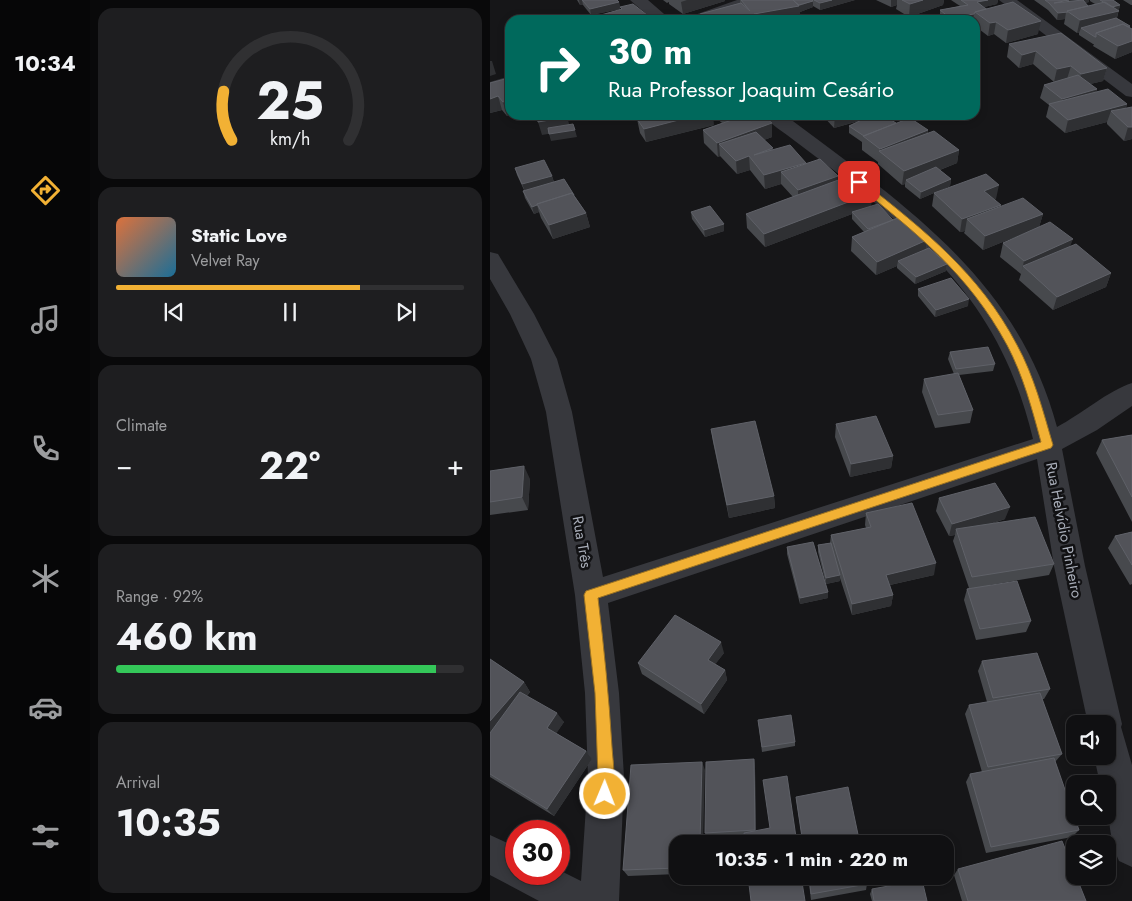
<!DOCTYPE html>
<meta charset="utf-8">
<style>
:root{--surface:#101012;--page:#1e1e20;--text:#f1f3f6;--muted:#9c9d9f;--line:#303032;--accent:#f2b134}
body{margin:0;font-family:Jost,sans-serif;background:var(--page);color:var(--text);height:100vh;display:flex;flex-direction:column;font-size:19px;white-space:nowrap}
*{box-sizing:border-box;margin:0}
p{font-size:16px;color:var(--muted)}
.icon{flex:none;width:28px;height:28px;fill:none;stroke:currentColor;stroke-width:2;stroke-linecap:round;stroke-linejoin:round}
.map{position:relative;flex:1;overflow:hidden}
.drawer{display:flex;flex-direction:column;gap:8px;padding:8px;background:#09090a;width:400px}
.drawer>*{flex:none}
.top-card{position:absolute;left:15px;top:15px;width:475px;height:105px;border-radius:15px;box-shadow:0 2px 8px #0003,0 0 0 1px var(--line);background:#00695c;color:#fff;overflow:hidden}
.controls{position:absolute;left:576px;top:715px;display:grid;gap:10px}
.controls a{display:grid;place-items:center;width:50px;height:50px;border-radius:10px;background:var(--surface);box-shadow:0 2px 8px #0003,0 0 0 1px var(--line);font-size:25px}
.speed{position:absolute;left:15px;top:820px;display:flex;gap:10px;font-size:25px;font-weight:700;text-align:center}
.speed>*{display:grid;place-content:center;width:65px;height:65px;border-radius:50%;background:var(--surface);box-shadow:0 2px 8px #0003,0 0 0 1px var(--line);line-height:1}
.speed .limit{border:8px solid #d22;background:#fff;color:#111}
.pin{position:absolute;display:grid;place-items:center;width:42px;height:42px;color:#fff;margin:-21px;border-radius:10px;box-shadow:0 2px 8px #0006}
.me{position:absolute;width:55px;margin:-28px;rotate:1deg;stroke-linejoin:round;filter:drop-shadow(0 0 4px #0008)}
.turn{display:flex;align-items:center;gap:18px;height:105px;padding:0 20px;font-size:22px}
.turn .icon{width:65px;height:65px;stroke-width:2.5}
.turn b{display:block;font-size:35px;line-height:42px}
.big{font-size:38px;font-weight:700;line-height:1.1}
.drawer .card{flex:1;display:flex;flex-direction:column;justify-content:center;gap:8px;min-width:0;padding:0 18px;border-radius:15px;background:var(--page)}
.drawer .dial{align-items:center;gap:0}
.dial svg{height:130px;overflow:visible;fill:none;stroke:var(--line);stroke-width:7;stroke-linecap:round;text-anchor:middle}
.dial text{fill:var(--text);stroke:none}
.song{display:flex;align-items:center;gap:15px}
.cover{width:60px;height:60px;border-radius:8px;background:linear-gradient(135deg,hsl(20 70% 55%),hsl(200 70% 35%))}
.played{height:5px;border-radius:2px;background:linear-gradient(90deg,var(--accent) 70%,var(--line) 70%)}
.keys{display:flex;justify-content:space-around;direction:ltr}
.heat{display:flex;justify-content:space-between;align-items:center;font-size:28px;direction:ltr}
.charge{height:8px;border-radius:4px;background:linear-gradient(90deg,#34c759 92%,var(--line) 0)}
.trip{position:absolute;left:179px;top:835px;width:285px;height:50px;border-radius:15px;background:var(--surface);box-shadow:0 2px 8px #0003,0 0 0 1px var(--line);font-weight:700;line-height:50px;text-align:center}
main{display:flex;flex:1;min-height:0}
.tabs{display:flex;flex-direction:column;width:90px;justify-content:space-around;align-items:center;background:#060607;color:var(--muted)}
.tabs .icon{width:35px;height:35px}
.tabs .active{color:var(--accent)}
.tabs b{font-size:22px;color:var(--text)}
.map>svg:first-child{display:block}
</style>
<main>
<nav class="tabs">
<b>10:34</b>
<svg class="icon active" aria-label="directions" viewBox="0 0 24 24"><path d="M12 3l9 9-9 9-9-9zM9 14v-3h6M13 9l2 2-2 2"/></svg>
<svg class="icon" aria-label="music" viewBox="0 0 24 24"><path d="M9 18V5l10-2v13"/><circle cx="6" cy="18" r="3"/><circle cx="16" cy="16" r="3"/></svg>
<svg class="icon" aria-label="phone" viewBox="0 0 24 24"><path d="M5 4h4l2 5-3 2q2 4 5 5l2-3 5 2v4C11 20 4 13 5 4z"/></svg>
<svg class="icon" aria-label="climate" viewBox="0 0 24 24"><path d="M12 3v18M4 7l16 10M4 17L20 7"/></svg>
<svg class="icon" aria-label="car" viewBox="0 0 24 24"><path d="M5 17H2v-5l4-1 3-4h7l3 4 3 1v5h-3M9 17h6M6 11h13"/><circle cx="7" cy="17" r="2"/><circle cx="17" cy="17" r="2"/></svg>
<svg class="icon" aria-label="filters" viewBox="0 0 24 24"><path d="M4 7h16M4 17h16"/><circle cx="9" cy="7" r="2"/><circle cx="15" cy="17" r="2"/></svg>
</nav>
<section class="drawer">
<div class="card dial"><svg viewBox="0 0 100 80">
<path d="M14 69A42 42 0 1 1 86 69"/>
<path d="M14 69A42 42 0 0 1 9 39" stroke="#f2b134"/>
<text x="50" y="56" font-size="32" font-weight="700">25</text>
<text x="50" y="72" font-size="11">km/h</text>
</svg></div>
<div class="card">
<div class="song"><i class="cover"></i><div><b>Static Love</b><p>Velvet Ray</p></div></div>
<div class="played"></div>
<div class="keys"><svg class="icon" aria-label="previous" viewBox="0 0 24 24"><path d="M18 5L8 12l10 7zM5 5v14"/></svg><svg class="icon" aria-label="pause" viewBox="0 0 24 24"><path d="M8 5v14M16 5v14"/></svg><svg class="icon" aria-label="next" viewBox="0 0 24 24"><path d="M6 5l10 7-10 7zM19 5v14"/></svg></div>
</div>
<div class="card"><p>Climate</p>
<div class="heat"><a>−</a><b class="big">22°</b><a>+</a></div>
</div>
<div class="card"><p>Range · 92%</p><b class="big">460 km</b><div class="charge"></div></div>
<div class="card"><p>Arrival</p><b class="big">10:35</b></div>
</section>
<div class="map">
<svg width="642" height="901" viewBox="0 0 642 901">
<rect width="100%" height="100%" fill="#161618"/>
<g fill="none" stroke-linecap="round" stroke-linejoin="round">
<!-- minor -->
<path fill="#37383d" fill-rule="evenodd" d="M140,0H158L181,20H163Z
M247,0H270L268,3L220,20H197L199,17Z
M509,0H527L642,84V97L636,96Z
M20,76V87L0,93V82Z
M274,115H295C411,203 527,277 567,427C590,415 619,390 642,383V406L607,430L572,449L595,566L632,724L631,727L642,765V867L629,861C618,835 618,812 618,784H610L604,756H618V724H598L564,566L547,459L118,603L129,693L134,777L129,901H49L0,875V835L26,847V874H69V870L91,881L98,777L95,693L85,595L56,412L41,359L20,314L0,279V252L8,254L44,314L67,359L82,412L113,577L543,439C513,315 450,254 354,178C335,164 316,149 297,135C289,129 279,123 274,115Z"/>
</g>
<!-- wall -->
<path fill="#47494d" d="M87,0H127L129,2L130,9L101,15L93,5H90Z
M173,0H235V1L193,14L179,4V2L177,3Z
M250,0H365L330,10L323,6V7L310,12V19L302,20H211L210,14L250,3Z
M386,0H454L453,5L419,17L406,9L407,5L401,7Z
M461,0H508L507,4L494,7L548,34L516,43L504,34L498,36L485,26V20H453L450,16V10L470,6Z
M544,0H599V2L595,3L598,6L605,4L600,1V0H623L630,5L627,18L640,26V28L642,29V52L625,59L603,46L604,44H603L589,35V33H587L574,24L575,19L567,20L558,10Z
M633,0H642V5H641Z
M519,44L617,68L613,81L600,84L607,89L606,92L637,104L636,108L642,139L634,141L617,124V122L575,133L556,117L559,105L550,98L554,85L564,82L543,64L529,68L517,57Z
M0,83L20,86V115L17,116L12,110L0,113Z
M223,115H272L282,137L274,140L283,150L316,164L348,181L382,193L381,206L437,240L436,249L457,264L456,271L425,284L407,268V266L386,275L361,251L362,237L374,232L362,219V214L275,247L257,228L256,214L303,197L292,185L291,184L275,189L260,170L247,174L231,157L230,156L228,157L214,143L213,130L232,123Z
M332,115H393L406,123L438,130V133L469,150L467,163L450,170L461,179L460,186L444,193L506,199L504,200L510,207L553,214L549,227L621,273L616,287L563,310L529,280L531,274L510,257L513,243L547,228L493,250L474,233L475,231L470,232L442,206L444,193L430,199L415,187V184L412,185L388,164V162L372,150V142L359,133V126L369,121L344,128Z
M147,119L224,125L156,142L150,133Z
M25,168L62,176L64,182L84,195L96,213L100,227L63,239L51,218L49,212L44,214L35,198L33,191L34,190L27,175Z
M201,212L234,231L215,237L202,219Z
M428,289L478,306L445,317L428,296Z
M460,352L505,364L503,371L469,375L483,410L480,423L445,428L432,392L434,379L464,374L458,359Z
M346,424L403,456L401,468L360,477L345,437Z
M221,429L284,496L285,508L239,518L223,442Z
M642,435V522L606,453L612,440Z
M0,471L40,479L38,510L0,515Z
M449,498L515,519L501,524L564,564L559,575L500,585L541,621L536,632L486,640L474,600L477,589L479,588L463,541L465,535L459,536L446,511Z
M376,513L444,575L400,585L403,595L401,606L362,615L350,578V581L336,584L328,552V545L340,543L341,535L376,528L375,525Z
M642,532V584L640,585L618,548L625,536Z
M297,547L338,598L310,604L297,554Z
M234,653L225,664L235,670L237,680L214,714L152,674L148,663Z
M0,659L34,682L40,692L37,696L74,722L66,733L96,751L102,759L64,816L0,777Z
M492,661L560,689L554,699H552L572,754L565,762L589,830L582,837L496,853L476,782L480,774L492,772L475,714L479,705L497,702L488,671Z
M268,720L305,742V746L272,752Z
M264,759L265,768L266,831L307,844L254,837L218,840L215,833Z
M215,770L188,844V874L138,876L133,870Z
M306,797L370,844H313L307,805Z
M468,869L596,901H472L464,875Z
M318,876H376L377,884L376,890L321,900Z
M382,889L437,901H382L380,894Z"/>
<!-- shaded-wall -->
<path fill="#2f3033" d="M89,0H92L93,5H90Z
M197,0H235V1L193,14L191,2Z
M342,0H365L330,10V3Z
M401,0H407V5L401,7Z
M433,0H454L453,5L419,17L420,4Z
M498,0H508L507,4L486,9L487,2Z
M579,0H599V2L565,9L564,3Z
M323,1V7L310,12V19L302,20H265L264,14L309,6Z
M129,2L130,9L101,15L100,9Z
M630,5L625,24L591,28L589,33H587L590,20L621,7Z
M576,12L575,19L567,20L568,13Z
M484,14L483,20H459L460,18Z
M157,15L158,20H141Z
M551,21L548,34L516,43L518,30Z
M506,22L504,34L498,36L500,23Z
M642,41V52L625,59L628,46Z
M546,51L543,64L529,68L532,55Z
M0,61H2L6,74L0,76Z
M581,66L577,79L564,82L567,69Z
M617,68L613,81L588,87L591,74Z
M607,89L603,102L568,112L572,99Z
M8,96L12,110L0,113V99Z
M20,100V115L17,116L13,102Z
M637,104L633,118L621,111L617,122L575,133L578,120Z
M208,115H223L224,125L156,142L154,129Z
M345,115H389L344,128Z
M77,117L81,130L52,135L48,122Z
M282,123V137L238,153L229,144L230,156L228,157L227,143Z
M638,127H642V139L634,141Z
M85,130L87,137L61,141L59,134Z
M438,130L436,144L390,152V149Z
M469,150L467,163L419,182L416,180L415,184L412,185L414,171Z
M259,156L260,170L247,174L246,161Z
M316,163V176L291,172V184L275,189L274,175Z
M62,176L64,183L35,191L32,184Z
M348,176L347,190L308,203V190Z
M461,179L460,186L430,199L431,192Z
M509,185L506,199L492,204L494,191Z
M382,193L381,207L362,212V214L275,247L274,234Z
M47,205L49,212L44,214L42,207Z
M511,205L508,219H477L475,231L470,232L472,219Z
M96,213L100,227L63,239L59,225Z
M553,214L549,227L493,250L495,236Z
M234,224V231L215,237L214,230Z
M583,239L578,252L533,266L531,274L534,261Z
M437,240L435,254L408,261L407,266L386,275L387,262Z
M457,264L456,271L425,284L426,277Z
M621,273L616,287L563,310L567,297Z
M479,299L478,306L445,317L446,310Z
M403,456L401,468L360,477L361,464Z
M34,466L40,479L38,510L32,497Z
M284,496L285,508L239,518L237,505Z
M520,507L515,519L468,534L466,529L465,535L459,536L462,524Z
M446,563L444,575L395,586L396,575Z
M350,575V581L336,584V578Z
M338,592V598L310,604V598Z
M403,595L401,606L362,615V604Z
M231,642L234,653L221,670L218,660Z
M235,670L237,680L214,714L211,704Z
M34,682L40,692L0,740V721Z
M67,713L74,722L64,737L57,728Z
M96,751L102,759L64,816L57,809Z
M264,759L265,768L266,837L265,830Z
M212,762L215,770L213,844H210Z"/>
<!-- building -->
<path fill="#525359" stroke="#5f6168" d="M92,0H127L129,2L100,9Z
M251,0H303L309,6L264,14L273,20H217L210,14L251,3L260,11Z
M303,0H322L323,1L309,5Z
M324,0H342L330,3Z
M412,0H433L420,4Z
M471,0H498L487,2L496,9L485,12L484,14L460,18L450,10L478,5Z
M555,0H579L564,3L593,0L598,6L577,11L578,12L568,13L559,3Z
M610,0H623L630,5L622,7Z
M523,2L551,21L518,30L506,22L500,23L485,12Z
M615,2L629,11L590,20L577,11Z
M143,4L157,15L141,20H97V19L132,9L130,7Z
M626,18L640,26L638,27L633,24L606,33V37H605L591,28Z
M633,24L642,29V41L628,46L606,33Z
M571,33L617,68L591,74L581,66L567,69L546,51L532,55L519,44Z
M588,75L607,89L572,99L554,85Z
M15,79L20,86V100L13,102L8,96L0,99V83Z
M618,89L637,104L578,120L559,104Z
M642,107V127H638L621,111Z
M47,115H77V117L48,122Z
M164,115H208L154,129L147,119Z
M230,115H256L238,121Z
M256,115H272L282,123L227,143L213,130Z
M382,115H393L406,123L374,136L359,126Z
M420,118L438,130L390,149L373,136Z
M83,124L85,130L59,134L58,128Z
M444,131L469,150L414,171L389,151Z
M266,132L283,148L264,155L300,145L316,163L274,175L259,156L246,161L229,144Z
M330,159L348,176L308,190L291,172Z
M54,160L62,176L32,184L25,168Z
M446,167L461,179L431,192L416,180Z
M496,174L509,185L494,191L511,205L472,219L444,193Z
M362,175L382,193L274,234L256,214Z
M74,179L84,195L82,193L47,204V205L42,207L33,191Z
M82,193L96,213L59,225L47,204Z
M533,198L553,214L495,236L477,219Z
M388,204L403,220L378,229L362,212Z
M220,206L234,224L214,230L201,212Z
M410,217L437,240L387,262L362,237Z
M560,222L583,239L534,261L513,243Z
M586,244L621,273L567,297L533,266Z
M439,248L457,264L426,277L408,261Z
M461,278L479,299L446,310L428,289Z
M498,347L505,364L466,369L460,352Z
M468,373L483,410L448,415L434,379Z
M386,416L403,456L361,464L346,424Z
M265,421L284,496L237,505L221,429Z
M642,435V497L612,440Z
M34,466L32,497L0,502V471Z
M505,483L520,507L462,524L449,498Z
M422,503L446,563L396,575L403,595L362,604L341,535L381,527L376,513Z
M545,517L564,564L482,577L466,529Z
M642,532V565L625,536Z
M323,542L338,592L310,598L297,547Z
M341,543L350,575L336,578L328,545Z
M527,581L541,621L490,629L477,589Z
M185,615L231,642L218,660L235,670L211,704L148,663Z
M547,653L560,689L503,698L492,661Z
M0,659L34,682L0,721Z
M30,692L67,713L57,728L96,751L57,809L0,774V733Z
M550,693L572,754L498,767L479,705Z
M301,715L305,742L272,747L268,720Z
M564,758L589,830L501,847L480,774Z
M264,759L265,830L215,833L216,762Z
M212,762L210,844H188V868L133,870L141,765Z
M297,776L307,844H255L254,833L280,828L273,780Z
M358,787L370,844H313L306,797Z
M572,841L585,873V876H586L596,901H478L468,869Z
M258,876H311L315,901H261Z
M319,876H376L377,884L321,894Z
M432,880L437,901H384L382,889Z"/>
<!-- route -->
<path fill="#f2b134" stroke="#9d7322" d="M366,181H372C433,229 490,274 527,345C544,376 553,411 563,445L561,448L108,598C114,648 119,697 122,747C123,763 127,784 120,800L115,802L109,800L107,794L108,777L105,693L94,595L96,591L551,442C542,409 533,375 517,345C478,273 427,234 366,184Z"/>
<g text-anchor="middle" stroke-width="5" stroke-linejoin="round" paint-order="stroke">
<!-- street labels -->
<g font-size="15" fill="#a8adb8" stroke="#111113">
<text transform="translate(574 530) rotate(79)" y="5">Rua Helvídio Pinheiro</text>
<text transform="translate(92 542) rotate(80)" y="5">Rua Três</text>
</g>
</g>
</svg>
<div class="controls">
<a><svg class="icon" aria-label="sound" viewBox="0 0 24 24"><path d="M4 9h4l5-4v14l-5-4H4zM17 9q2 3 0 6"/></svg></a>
<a><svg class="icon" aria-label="search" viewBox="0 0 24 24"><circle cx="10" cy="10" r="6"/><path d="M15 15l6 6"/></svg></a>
<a><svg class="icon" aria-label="layers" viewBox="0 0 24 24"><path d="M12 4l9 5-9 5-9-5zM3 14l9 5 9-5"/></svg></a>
</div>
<div class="speed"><div class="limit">30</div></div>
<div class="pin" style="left:369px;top:182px;background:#d93025"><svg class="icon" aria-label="arrive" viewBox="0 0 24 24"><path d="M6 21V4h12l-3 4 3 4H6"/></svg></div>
<svg class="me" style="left:115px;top:794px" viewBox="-20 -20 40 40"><circle r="17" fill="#f2b134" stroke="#fff" stroke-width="3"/><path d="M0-11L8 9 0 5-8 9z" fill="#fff"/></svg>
<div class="trip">10:35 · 1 min · 220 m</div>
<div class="top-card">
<div class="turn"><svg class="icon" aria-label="right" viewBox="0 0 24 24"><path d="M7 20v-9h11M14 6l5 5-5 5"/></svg><div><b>30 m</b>Rua Professor Joaquim Cesário</div></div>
</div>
</div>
</main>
